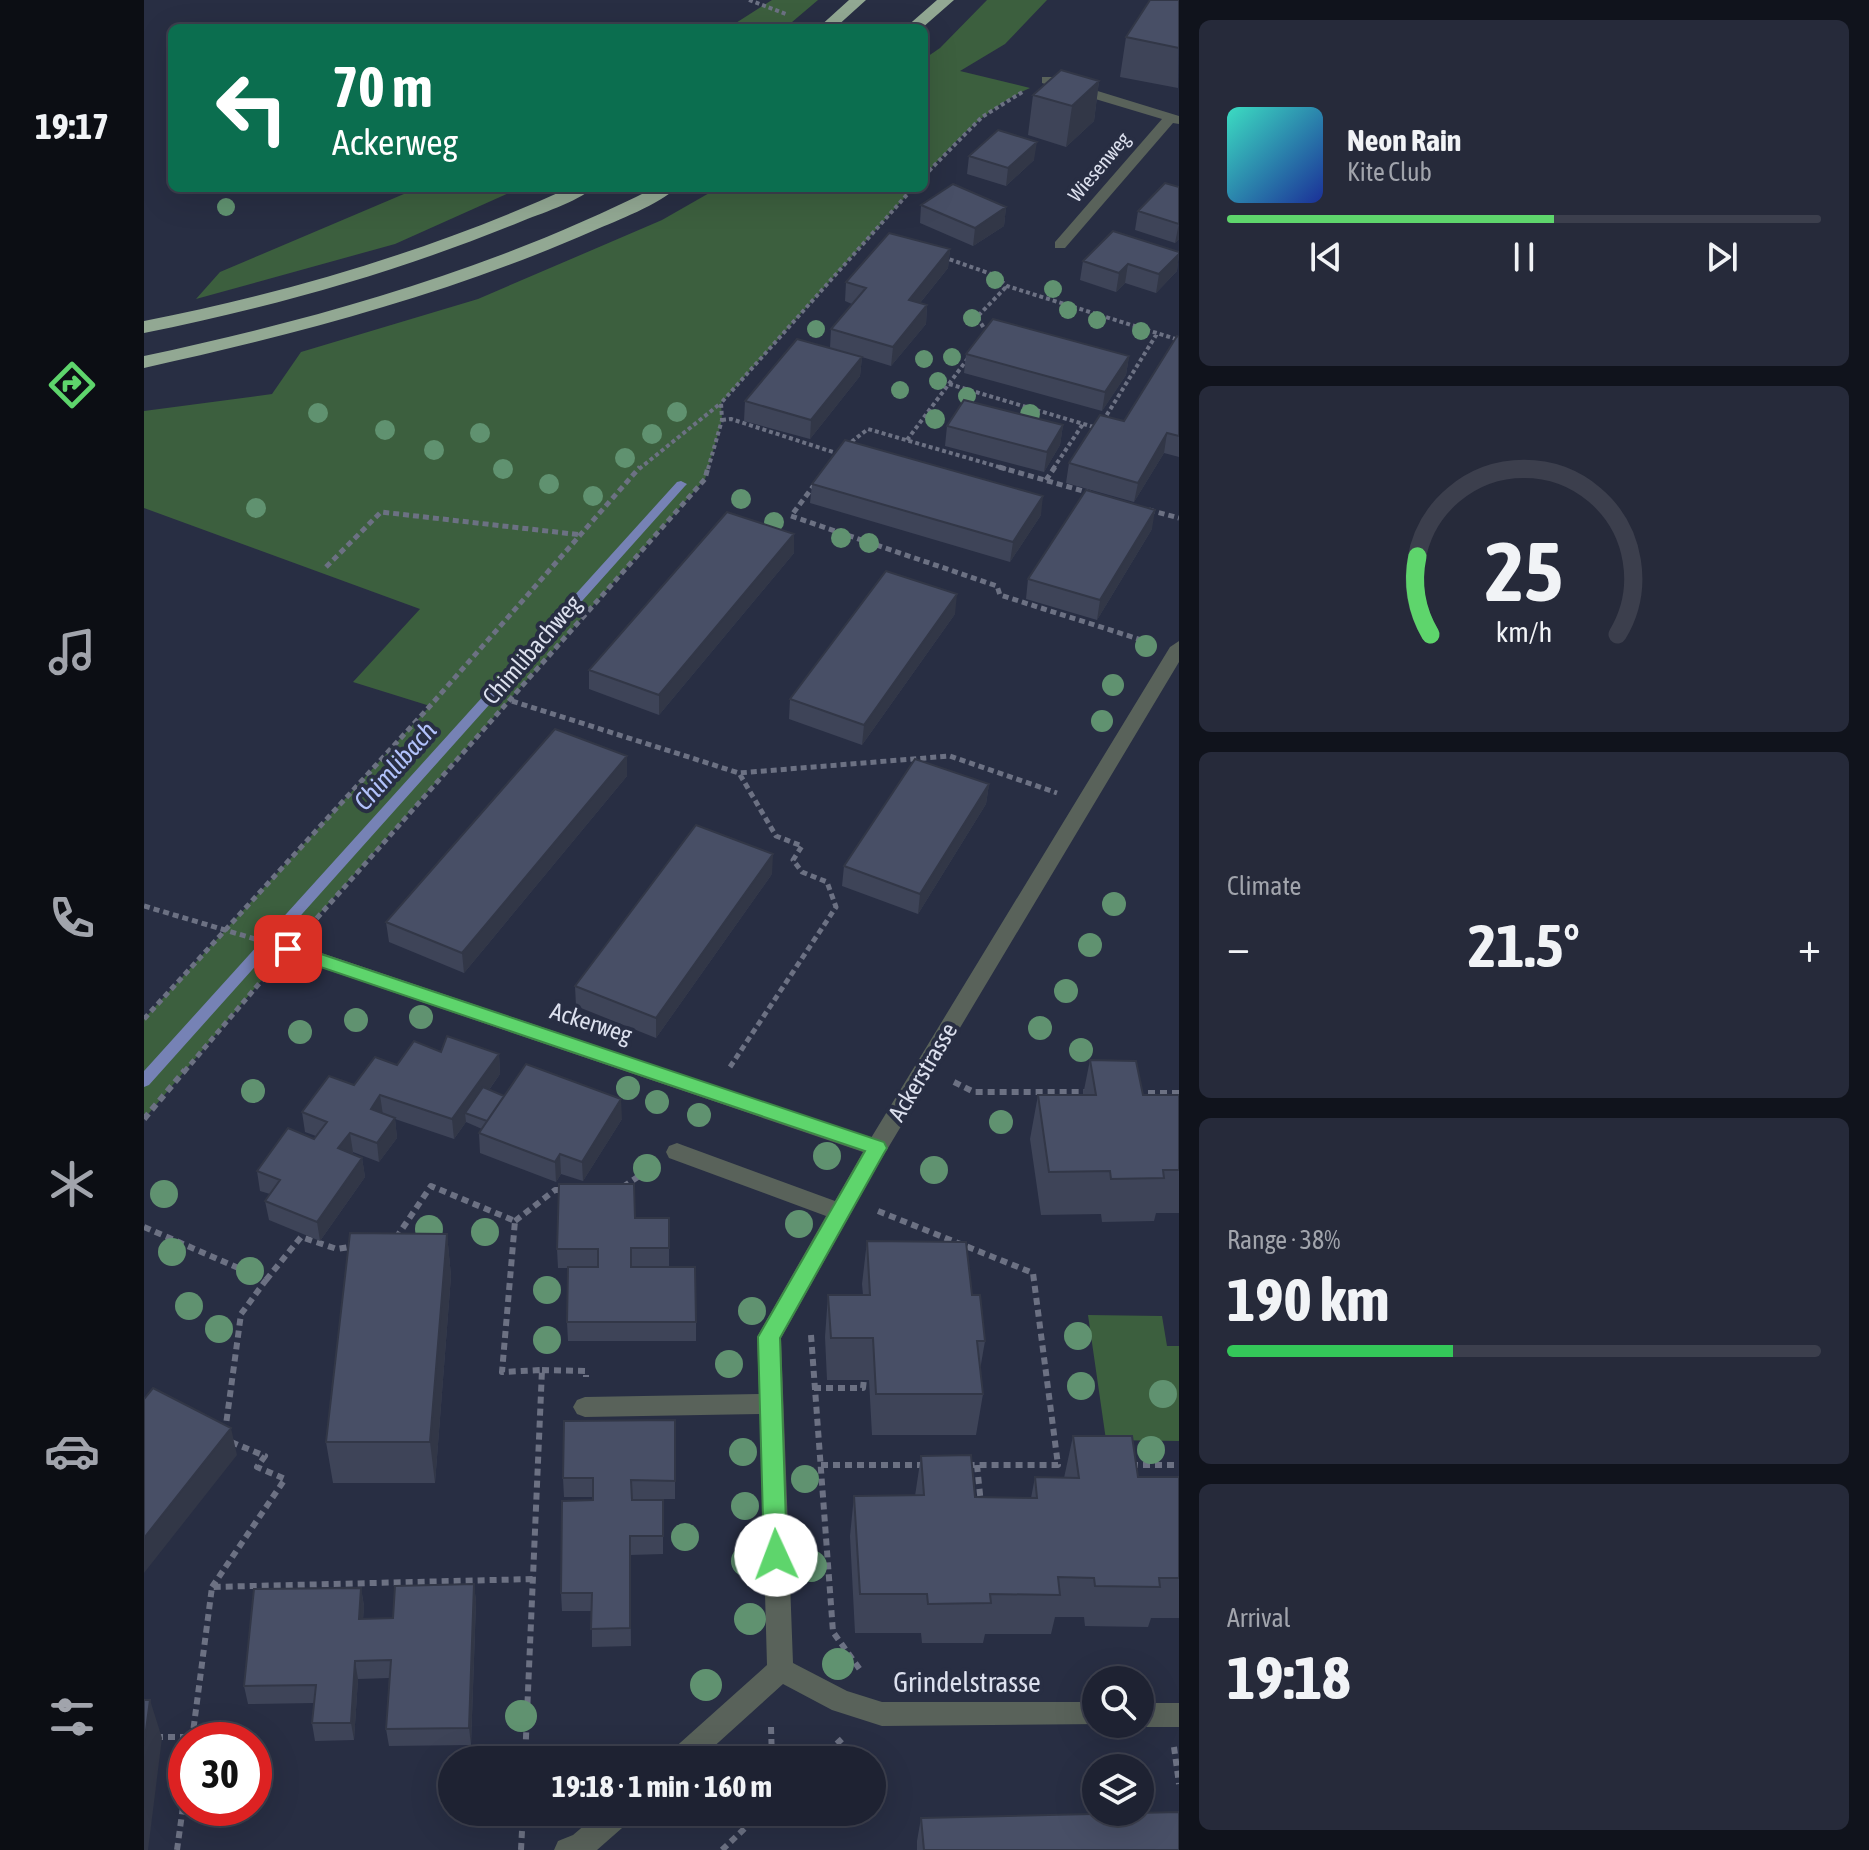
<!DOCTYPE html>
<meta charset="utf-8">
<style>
:root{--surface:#1e2232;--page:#262a3a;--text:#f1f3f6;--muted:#a1a4ac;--line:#3c3f4d;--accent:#5ed56c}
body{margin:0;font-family:"Asap Condensed",sans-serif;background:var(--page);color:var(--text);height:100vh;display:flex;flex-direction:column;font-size:30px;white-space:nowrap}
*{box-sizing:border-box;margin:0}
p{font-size:26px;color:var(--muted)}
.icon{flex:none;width:44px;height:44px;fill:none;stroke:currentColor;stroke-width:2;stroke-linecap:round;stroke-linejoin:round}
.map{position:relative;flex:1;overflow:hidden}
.sheet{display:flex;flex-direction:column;gap:20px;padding:20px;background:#10131c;width:690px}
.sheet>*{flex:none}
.banner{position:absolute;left:24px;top:24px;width:760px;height:168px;border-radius:12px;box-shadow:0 8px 32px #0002,0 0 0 2px var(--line);background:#0b6e4f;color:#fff;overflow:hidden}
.buttons{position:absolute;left:938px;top:1666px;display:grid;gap:16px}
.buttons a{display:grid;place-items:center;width:72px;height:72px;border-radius:50%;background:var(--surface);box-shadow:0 8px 32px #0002,0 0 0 2px var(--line);font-size:40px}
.speed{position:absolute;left:24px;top:1722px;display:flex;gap:16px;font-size:40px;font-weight:700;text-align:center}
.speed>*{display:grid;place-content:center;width:104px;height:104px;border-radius:50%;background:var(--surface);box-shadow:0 8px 32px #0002,0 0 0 2px var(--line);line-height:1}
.speed .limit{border:12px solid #d22;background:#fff;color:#111}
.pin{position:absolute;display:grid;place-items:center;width:68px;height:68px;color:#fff;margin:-34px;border-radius:16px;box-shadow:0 4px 12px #0006}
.me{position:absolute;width:88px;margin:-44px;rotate:358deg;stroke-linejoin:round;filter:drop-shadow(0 0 6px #0008)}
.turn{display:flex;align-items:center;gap:28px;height:168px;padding:0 32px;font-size:36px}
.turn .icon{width:104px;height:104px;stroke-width:2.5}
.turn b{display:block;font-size:56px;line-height:68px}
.big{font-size:60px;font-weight:700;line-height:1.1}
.sheet .card{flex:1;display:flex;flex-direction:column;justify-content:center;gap:12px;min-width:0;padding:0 28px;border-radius:12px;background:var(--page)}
.sheet .dial{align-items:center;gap:0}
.dial svg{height:208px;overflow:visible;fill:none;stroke:var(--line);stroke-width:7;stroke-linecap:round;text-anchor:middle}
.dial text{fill:var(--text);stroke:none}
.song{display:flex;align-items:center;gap:24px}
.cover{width:96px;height:96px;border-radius:12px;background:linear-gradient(135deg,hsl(170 70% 55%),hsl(230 70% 35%))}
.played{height:8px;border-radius:4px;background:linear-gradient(90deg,var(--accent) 55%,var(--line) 55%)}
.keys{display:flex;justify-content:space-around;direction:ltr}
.heat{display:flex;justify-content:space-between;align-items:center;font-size:44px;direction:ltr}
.charge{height:12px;border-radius:6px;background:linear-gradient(90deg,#34c759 38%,var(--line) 0)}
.trip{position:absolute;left:294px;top:1746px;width:448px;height:80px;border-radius:40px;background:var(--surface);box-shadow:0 8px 32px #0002,0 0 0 2px var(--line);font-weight:700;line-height:80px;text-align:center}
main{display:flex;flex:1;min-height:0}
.tabs{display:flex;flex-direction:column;width:144px;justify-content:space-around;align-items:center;background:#0c0e14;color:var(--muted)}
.tabs .icon{width:56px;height:56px}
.tabs .active{color:var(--accent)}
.tabs b{font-size:36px;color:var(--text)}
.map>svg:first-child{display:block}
</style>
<main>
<nav class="tabs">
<b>19:17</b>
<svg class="icon active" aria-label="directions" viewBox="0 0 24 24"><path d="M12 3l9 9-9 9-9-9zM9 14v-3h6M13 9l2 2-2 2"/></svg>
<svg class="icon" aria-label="music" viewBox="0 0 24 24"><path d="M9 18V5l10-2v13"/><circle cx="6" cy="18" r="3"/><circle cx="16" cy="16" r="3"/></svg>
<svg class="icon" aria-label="phone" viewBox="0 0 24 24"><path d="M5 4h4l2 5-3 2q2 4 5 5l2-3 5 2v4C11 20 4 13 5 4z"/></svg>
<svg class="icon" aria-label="climate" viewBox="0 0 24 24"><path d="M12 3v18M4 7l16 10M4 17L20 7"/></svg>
<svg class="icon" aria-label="car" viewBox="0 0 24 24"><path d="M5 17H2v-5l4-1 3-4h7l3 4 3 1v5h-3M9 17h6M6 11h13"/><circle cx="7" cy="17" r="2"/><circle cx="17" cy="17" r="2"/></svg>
<svg class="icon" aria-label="filters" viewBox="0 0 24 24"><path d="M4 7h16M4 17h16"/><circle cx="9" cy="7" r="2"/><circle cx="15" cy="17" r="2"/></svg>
</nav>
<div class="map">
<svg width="1035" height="1850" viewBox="0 0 1035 1850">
<rect width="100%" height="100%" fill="#282e43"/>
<!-- green -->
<path fill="#3c5f3e" d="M628,0H674L641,28H584Z
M843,0H903L861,44L816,71L886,88C841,108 813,140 780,176V59L796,48Z
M274,188H376L251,244L52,299L76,272Z
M574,188H769L577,403L578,420L561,479L144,949L0,1119V1019L286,706L209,682L276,609L0,508V411L128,394L157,352L334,299L518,220Z
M944,1315L1018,1316L1023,1346H1035V1441L962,1440Z"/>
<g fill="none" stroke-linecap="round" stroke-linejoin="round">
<!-- stream -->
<path fill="#7682b5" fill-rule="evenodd" d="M537,481L543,484L541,486L5,1085L0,1087V1071L533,482Z"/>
<!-- path-far2 -->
<path stroke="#6c7183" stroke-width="4" stroke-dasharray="4 3" stroke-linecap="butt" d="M605,0L642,14
M780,176L838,117L880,91
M799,257L850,275L863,286L1035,340
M843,333L833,317L863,286
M805,384L953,428
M578,420L587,419L692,453
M959,421L1014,332
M763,440L825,357
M702,446L724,429L862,469
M495,469L577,403
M564,469L578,420L577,403L769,188
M909,469L939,424"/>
<!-- path-far1 -->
<path stroke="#6c7183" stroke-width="5" stroke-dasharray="6 4" stroke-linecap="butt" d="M855,467L946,493
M902,480L911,467
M671,484L647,516L853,586L856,595L1004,642
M1005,510L1035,518
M182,567L237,512L438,535
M368,701L595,773L806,756L913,793
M0,906L118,941
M166,926L561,479L564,467
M0,1019L286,706L496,467
M586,1067L692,907L683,882L658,872L649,860L658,846L632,836L595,773
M40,1072L125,972"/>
<!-- path -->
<path stroke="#6c7183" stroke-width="6" stroke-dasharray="7 5" stroke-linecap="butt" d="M810,1082L830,1092H946
M992,1093H1035
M0,1119L41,1070
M479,1187L507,1168
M734,1211L889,1273L914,1465H824
M371,1221L411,1190H419
M0,1227L122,1280L97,1314L81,1432
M252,1238L287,1186L371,1221L358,1372L398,1370L381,1760
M122,1280L157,1237L193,1249L211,1246
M667,1335L689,1632L717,1671
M398,1370L442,1371V1377
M670,1388H719L720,1379
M677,1465H782
M833,1465L837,1504
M987,1465H1035
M68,1587L141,1479L113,1467L121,1456L87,1442
M627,1727L628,1760
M0,1737H48
M48,1740L68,1587L390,1579
M1030,1747L1035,1784
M675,1760L699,1738
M33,1850L42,1785
M377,1850L379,1812
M578,1850L618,1812"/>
<!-- minor -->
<path fill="#59625a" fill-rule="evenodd" d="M898,77H908L1035,116V124L1029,123L921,248H911V242L1018,119L898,83Z
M1035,641V662L735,1163L637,1338L649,1663L703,1691L738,1702H952V1724H958L738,1726L688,1710L639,1684L555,1760H523L527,1751L623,1665L616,1414L441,1417L433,1414L429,1407L433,1400L441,1397L615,1394L613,1337L682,1216L525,1158L522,1152L525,1146L533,1143L541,1146L691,1201L719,1152L137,954L134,949L137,944H151L727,1138L1026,647Z
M996,1703H1035V1727H996L987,1724H996Z
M456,1812H489L486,1821L453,1850H410L414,1841L429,1835Z"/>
<!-- highway -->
<path fill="#92a893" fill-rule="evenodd" d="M705,0H722L691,28H674Z
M793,0H810L778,28H761Z
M425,188H448C434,202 395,214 376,222C254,272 129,307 0,333V321C147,292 288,250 425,188Z
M510,188H532C516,204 472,221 451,230C306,294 154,334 0,368V356C177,318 347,270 510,188Z"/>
</g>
<!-- trees -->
<g fill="#609270">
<circle cx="82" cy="207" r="9"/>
<circle cx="851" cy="280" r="9"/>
<circle cx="909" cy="289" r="9"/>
<circle cx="924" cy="310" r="9"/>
<circle cx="828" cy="318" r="9"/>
<circle cx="953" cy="320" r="9"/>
<circle cx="672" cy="329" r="9"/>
<circle cx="997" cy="331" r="9"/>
<circle cx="808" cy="357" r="9"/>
<circle cx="780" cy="359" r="9"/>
<circle cx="794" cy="381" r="9"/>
<circle cx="756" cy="390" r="9"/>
<circle cx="823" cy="396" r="9"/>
<circle cx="533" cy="412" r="10"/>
<circle cx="174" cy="413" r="10"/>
<circle cx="886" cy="414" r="10"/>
<circle cx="791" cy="419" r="10"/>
<circle cx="241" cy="430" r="10"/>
<circle cx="336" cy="433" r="10"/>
<circle cx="508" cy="434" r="10"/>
<circle cx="290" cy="450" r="10"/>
<circle cx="481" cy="458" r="10"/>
<circle cx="359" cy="469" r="10"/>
<circle cx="405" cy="484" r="10"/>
<circle cx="449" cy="496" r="10"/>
<circle cx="597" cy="499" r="10"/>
<circle cx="112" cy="508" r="10"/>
<circle cx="630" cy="522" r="10"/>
<circle cx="697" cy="538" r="10"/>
<circle cx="725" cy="543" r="10"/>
<circle cx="1002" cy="646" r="11"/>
<circle cx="969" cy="685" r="11"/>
<circle cx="958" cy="721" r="11"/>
<circle cx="970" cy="904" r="12"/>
<circle cx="946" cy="945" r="12"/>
<circle cx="922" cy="991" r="12"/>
<circle cx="277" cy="1017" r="12"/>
<circle cx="212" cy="1020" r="12"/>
<circle cx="896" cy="1028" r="12"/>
<circle cx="156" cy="1032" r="12"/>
<circle cx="937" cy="1050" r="12"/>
<circle cx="484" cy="1088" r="12"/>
<circle cx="109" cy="1091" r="12"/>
<circle cx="513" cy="1102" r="12"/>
<circle cx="555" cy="1115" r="12"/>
<circle cx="857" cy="1122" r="12"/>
<circle cx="683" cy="1156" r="14"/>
<circle cx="503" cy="1168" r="14"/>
<circle cx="790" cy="1170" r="14"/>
<circle cx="20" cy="1194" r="14"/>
<circle cx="655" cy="1224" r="14"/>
<circle cx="285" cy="1229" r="14"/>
<circle cx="341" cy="1232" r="14"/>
<circle cx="28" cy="1252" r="14"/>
<circle cx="106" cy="1271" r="14"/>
<circle cx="403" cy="1290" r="14"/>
<circle cx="45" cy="1306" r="14"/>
<circle cx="608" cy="1311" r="14"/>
<circle cx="75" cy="1329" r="14"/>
<circle cx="934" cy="1336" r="14"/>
<circle cx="403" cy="1340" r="14"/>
<circle cx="585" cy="1364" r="14"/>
<circle cx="937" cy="1386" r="14"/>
<circle cx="1019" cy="1394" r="14"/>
<circle cx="1007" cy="1450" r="14"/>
<circle cx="599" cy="1452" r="14"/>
<circle cx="661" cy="1479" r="14"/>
<circle cx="601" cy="1506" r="14"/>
<circle cx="541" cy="1537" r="14"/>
<circle cx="603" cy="1561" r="16"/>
<circle cx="667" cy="1566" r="16"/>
<circle cx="606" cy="1619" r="16"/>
<circle cx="694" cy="1664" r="16"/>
<circle cx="562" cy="1685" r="16"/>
<circle cx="377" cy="1716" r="16"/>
</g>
<!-- wall -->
<path fill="#3e4458" d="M1035,0L1034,88L976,77L982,37Z
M955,81L950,121L922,147L884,135L889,95Z
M825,156L890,160L862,186L823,174Z
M1035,187V239L1031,243L991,230L994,211Z
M777,205L862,207L860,226L829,246L776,223Z
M806,249L804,268L776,303L783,305L782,324L747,366L718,357L716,376L666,439L600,421L601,401L686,348L687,329L708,304L701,301L702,282Z
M1035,252L1033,271L1012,293L981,283L972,292L936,280L939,261Z
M1035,337V457L1020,453L990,502L922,483L925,463L980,421Z
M822,354L985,356L982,375L958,411L820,373Z
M919,425L916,445L900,472L801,446L803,426Z
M668,484L897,515L866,562L666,503Z
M1008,529L953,620L882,599L884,579Z
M650,534V553L515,715L445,689V670Z
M811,614L718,745L645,719L646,699Z
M483,756V776L320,973L245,942L242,922Z
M845,784L842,804L774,914L698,886L700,866Z
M628,874L512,1038L432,1006L431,986Z
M297,1052L355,1054L356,1074L345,1090L360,1096L478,1119L439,1181L417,1174L412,1182L336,1153L335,1133L338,1129L322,1122L310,1139L251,1119L253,1138L235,1162L209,1152L208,1154L218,1158L221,1177L176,1241L125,1220L121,1201L126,1194L116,1191L113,1171L170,1139L172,1136L161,1132L158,1112L210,1085Z
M946,1060L999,1095H1035V1213H1012L1010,1221L958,1222L957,1214L897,1215L886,1139L894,1095H939Z
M491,1218H525V1267L552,1322V1341H424L423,1322L424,1268H414L413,1249Z
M303,1234L307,1276L291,1483H189L182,1442Z
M723,1241L828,1295L841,1341L836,1370L839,1394L832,1435H728L725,1380H683L681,1337L684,1295H719L718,1284Z
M531,1420V1499H488L519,1500V1554L486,1555L487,1646L448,1647V1611H418L417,1593L449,1500V1497H420L419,1478Z
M929,1436L994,1477H1035V1618H1007L1004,1627L941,1626L940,1617H911L907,1634H841L839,1643H778L777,1633H711L706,1536L710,1496H771L777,1456L831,1497L887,1498L891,1477L920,1478Z
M330,1584L332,1602L327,1745L245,1746L242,1729L245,1678L214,1679L210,1740L171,1741L168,1723L170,1703L104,1704L100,1686L217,1588L220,1606L219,1619L249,1618Z
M777,1818L1035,1850H773V1841Z"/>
<!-- shaded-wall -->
<path fill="#323747" d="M955,81L950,121L922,147L928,106Z
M893,142L890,160L862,186L864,168Z
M862,207L860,226L829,246L831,228Z
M1035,223V239L1031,243Z
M806,249L804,268L763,319L765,300Z
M1035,254L1033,271L1012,293L1015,274Z
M984,264L981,283L972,292L975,273Z
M783,305L782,324L747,366L749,347Z
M985,356L982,375L958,411L961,392Z
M718,357L716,376L666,439L667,420Z
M919,425L916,445L900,472L903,452Z
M1023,433L1020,453L990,502L994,483Z
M899,496L897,515L866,562L869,542Z
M1011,510L1008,529L953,620L956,600Z
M650,534V553L515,715V695Z
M813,594L811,614L718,745L720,725Z
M483,756V776L320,973L318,953Z
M845,784L842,804L774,914L776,894Z
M629,854L628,874L512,1038V1018Z
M355,1054L356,1074L327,1115L321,1113L322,1122L310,1139L308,1119Z
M236,1095L239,1115L227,1109Z
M477,1099L478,1119L439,1181L438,1162Z
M251,1118L253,1138L235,1162L233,1143Z
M206,1133L209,1152L197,1168L194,1148Z
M416,1154L417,1174L412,1182L411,1162Z
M218,1158L221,1177L176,1241L173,1222Z
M303,1234L307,1276L291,1483L286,1442Z
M87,1428L93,1455L0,1573V1538Z
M330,1584L332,1602L327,1745L325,1728Z
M217,1588L220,1606L218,1637L215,1619Z
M211,1661L214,1679L210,1740L207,1723Z
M6,1700L18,1738L4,1850H0V1745Z"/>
<!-- building -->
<path fill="#484f66" stroke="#323747" stroke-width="2" d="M1006,0H1035V48L982,37Z
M917,70L955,81L928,106L889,95Z
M854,130L893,142L864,168L825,156Z
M1021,183L1035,187V224L994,211Z
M809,184L862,207L831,228L777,205Z
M969,231L1035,252V254L1015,274L984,264L975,273L939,261Z
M745,233L806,249L765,300L783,305L749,347L687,329L722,288L702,282Z
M849,319L985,356L961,392L822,354Z
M1033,336L1035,337V436L1023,433L994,483L925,463L956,415L980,421Z
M653,339L718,357L667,420L601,401Z
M820,400L919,425L903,452L803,426Z
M701,440L899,496L869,542L668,484Z
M942,490L1011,510L956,600L884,579Z
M583,512L650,534L515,695L445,670Z
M742,571L813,594L720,725L646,699Z
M411,729L483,756L318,953L242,922Z
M771,759L845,784L776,894L700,866Z
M552,825L629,854L512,1018L431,986Z
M303,1036L355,1054L308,1119L236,1095L227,1109L251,1118L233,1143L206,1133L194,1148L218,1158L173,1222L121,1201L136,1180L113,1171L144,1128L170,1139L183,1122L158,1112L185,1076L210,1085L231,1057L253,1065L270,1041L297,1052Z
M946,1060L992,1061L999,1095H1035V1170H1019L1020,1178L967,1179L966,1171L905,1172L894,1095H952Z
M382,1064L477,1099L438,1162L416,1154L411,1162L335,1133Z
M339,1087L360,1096L343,1121L321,1113Z
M415,1184H490L491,1218H525V1248H487V1267H551L552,1322H423L424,1267H454V1249H413Z
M206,1233L303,1234L286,1442H182Z
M723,1241L822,1242L828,1295H836L841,1341H833L839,1394H732L729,1338H687L684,1295H726Z
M9,1388L87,1428L0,1538V1399Z
M531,1420V1481L487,1480L488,1500H519V1536H486V1628L447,1629L448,1593H417L418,1501L449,1500V1478H419L420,1421Z
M929,1436H988L994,1477H1035V1578H1015L1016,1587L951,1586L950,1578L914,1577L916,1595L846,1594L847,1603L784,1604L783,1594H716L710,1496L780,1495L777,1456L827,1455L831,1497L893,1498L891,1477L935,1478Z
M330,1584L325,1728L242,1729L247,1660L211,1661L207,1723H168L172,1685L100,1686L110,1589L217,1588L215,1619L249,1618L251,1586Z
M0,1700H6L0,1745Z
M1035,1812V1850H780L777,1818Z"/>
<!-- route -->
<path fill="#5ed56c" stroke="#3d8a46" stroke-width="2" d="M144,943L740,1142L743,1148L740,1153L636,1338L643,1555L640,1562L632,1565L624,1562L620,1555L614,1337L721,1151L138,954L135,949L138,945Z"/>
<g text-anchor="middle" stroke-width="8" stroke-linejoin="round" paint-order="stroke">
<!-- far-street labels -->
<g font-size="20" fill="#dce0ee" stroke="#282e43">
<text transform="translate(955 167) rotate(-50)" y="7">Wiesenweg</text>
</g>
<!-- street labels -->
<g font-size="24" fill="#dce0ee" stroke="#282e43">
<text transform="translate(388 650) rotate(-49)" y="8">Chimlibachweg</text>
<text transform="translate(447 1023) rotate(18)" y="8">Ackerweg</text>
<text transform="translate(779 1072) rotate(-59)" y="8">Ackerstrasse</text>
</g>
<!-- water labels -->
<g font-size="26" font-style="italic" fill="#b2c2fb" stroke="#282e43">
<text transform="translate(251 766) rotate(-48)" y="9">Chimlibach</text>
</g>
<!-- near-street labels -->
<g font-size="28" fill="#dce0ee" stroke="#282e43">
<text x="823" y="1692">Grindelstrasse</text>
</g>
</g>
</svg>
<div class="buttons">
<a><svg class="icon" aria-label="search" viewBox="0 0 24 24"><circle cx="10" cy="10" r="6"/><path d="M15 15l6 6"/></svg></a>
<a><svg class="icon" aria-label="layers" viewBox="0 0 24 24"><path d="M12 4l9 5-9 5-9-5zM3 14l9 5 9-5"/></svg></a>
</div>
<div class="speed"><div class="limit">30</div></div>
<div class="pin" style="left:144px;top:949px;background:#d93025"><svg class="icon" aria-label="arrive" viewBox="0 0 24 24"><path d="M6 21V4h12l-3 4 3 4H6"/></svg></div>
<svg class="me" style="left:632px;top:1555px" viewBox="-20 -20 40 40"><circle r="19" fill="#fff"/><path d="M0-13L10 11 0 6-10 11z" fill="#5ed56c"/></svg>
<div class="trip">19:18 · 1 min · 160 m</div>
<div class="banner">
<div class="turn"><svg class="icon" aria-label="left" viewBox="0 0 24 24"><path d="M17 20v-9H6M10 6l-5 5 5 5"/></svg><div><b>70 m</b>Ackerweg</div></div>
</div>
</div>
<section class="sheet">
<div class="card">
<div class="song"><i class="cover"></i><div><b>Neon Rain</b><p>Kite Club</p></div></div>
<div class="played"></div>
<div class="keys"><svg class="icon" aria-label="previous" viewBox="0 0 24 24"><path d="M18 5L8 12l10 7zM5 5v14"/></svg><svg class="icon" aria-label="pause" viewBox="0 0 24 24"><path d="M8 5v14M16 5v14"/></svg><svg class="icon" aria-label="next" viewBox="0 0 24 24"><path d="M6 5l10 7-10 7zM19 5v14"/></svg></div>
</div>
<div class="card dial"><svg viewBox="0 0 100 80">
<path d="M14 69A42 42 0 1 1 86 69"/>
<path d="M14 69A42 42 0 0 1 9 39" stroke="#5ed56c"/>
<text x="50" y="56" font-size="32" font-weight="700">25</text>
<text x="50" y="72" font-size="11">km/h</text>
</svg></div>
<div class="card"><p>Climate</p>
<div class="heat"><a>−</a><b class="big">21.5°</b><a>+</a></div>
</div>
<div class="card"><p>Range · 38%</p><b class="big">190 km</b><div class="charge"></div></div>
<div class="card"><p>Arrival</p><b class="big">19:18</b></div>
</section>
</main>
